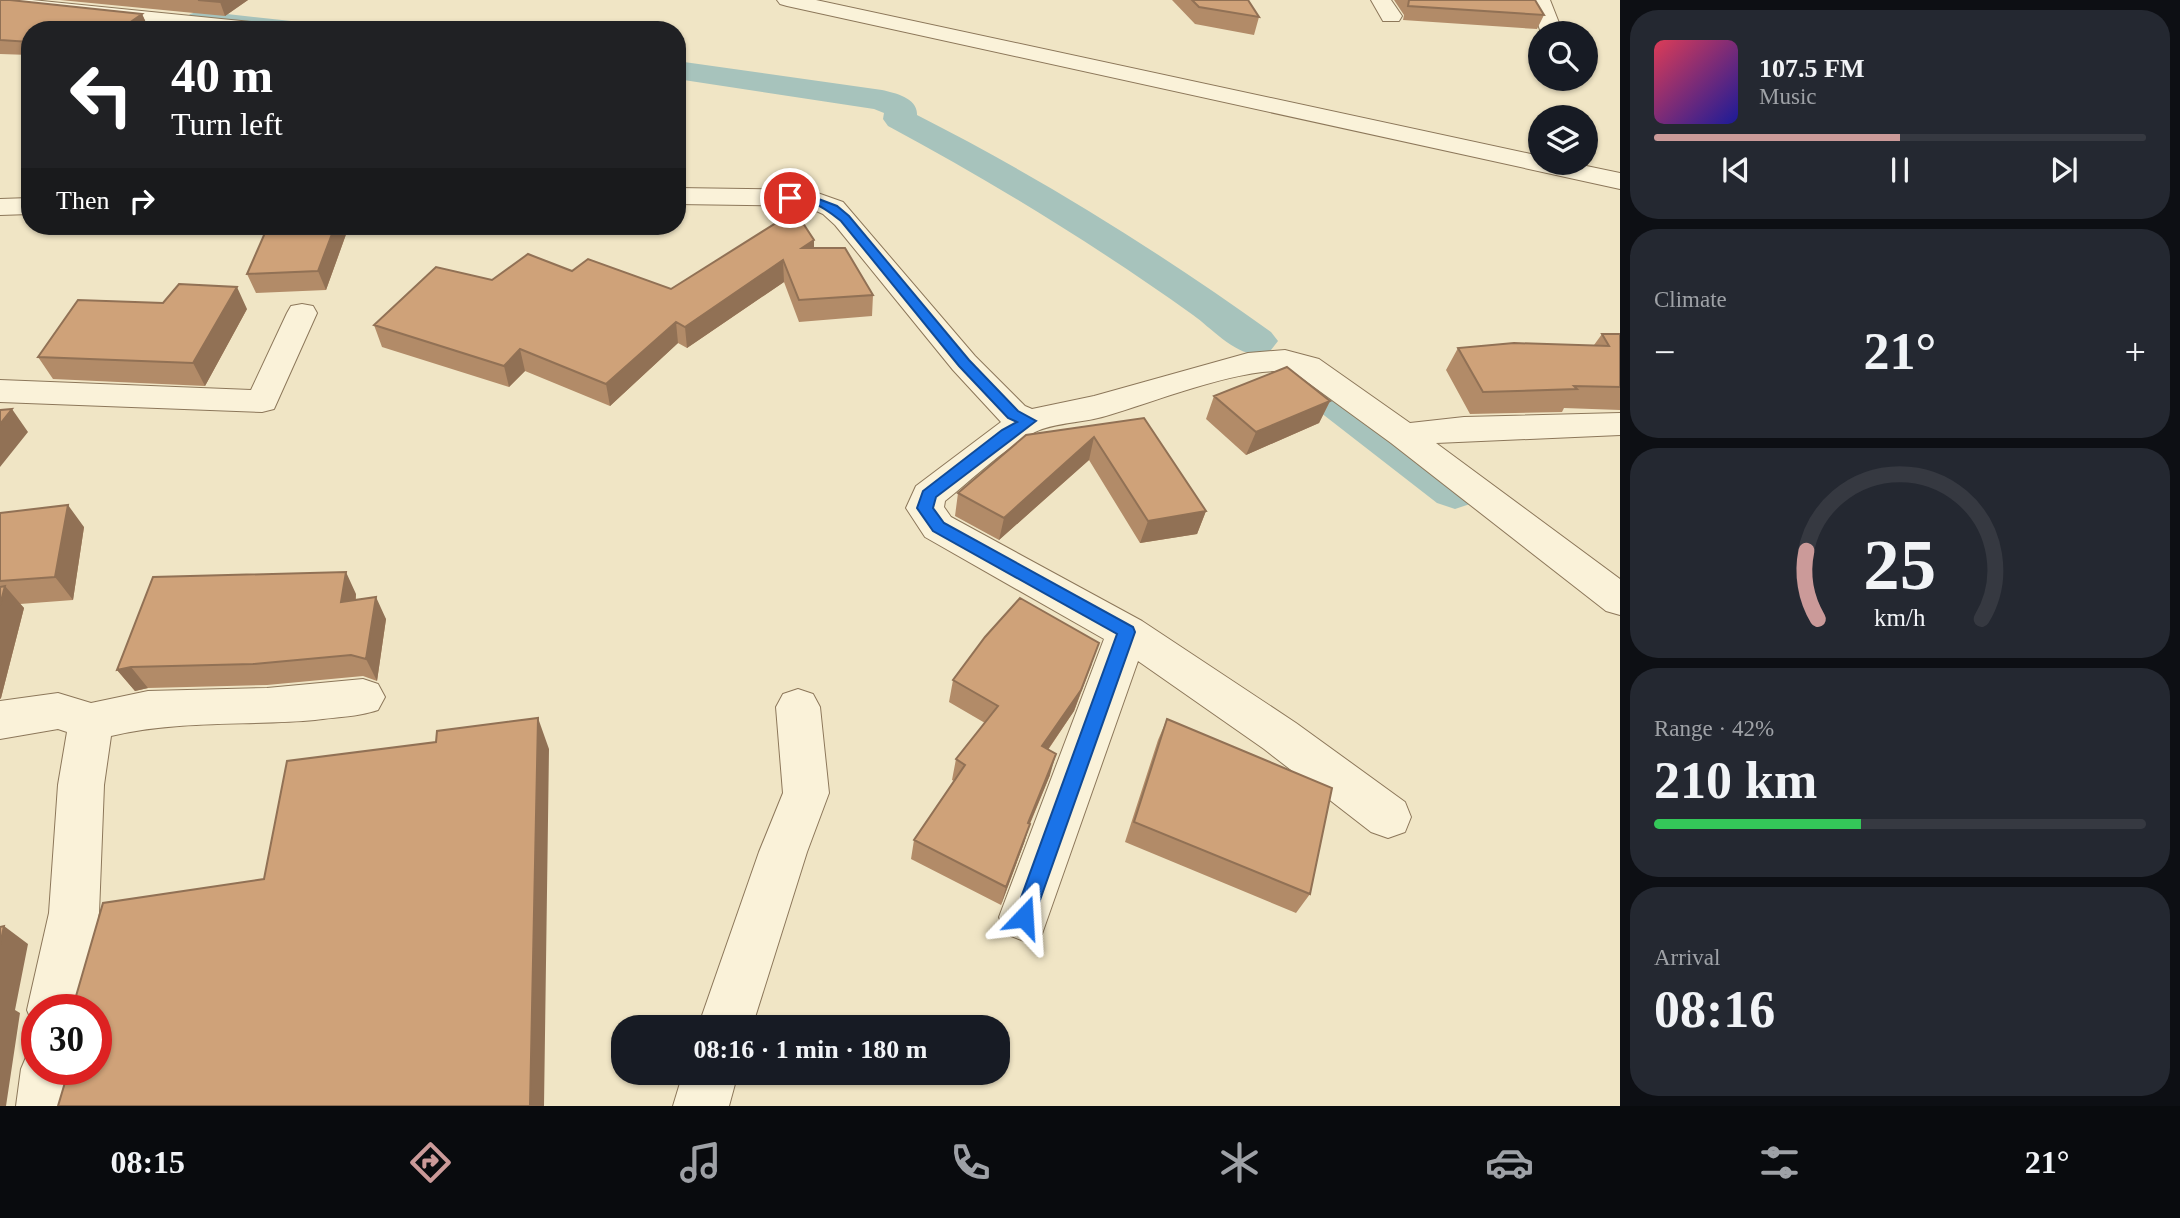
<!DOCTYPE html>
<meta charset="utf-8">
<style>
:root{--surface:#171b24;--page:#242831;--text:#f1f3f6;--muted:#9ea1a6;--line:#363941;--accent:#cb9a99}
body{margin:0;font-family:"Times New Roman",serif;background:var(--page);color:var(--text);height:100vh;display:flex;flex-direction:column;font-size:26px;white-space:nowrap}
*{box-sizing:border-box;margin:0}
p{font-size:23px;color:var(--muted)}
.icon{flex:none;width:38px;height:38px;fill:none;stroke:currentColor;stroke-width:2;stroke-linecap:round;stroke-linejoin:round}
.map{position:relative;flex:1;overflow:hidden}
.sheet{display:flex;flex-direction:column;gap:10px;padding:10px;background:#0d0f14;width:560px}
.sheet>*{flex:none}
.top-card{position:absolute;left:21px;top:21px;width:665px;height:214px;border-radius:28px;box-shadow:0 2px 5px #0004;background:#202124;color:#fff;overflow:hidden}
.tools{position:absolute;left:1528px;top:21px;display:grid;gap:14px}
.tools a{display:grid;place-items:center;width:70px;height:70px;border-radius:50%;background:var(--surface);box-shadow:0 2px 5px #0004;font-size:35px}
.speed{position:absolute;left:21px;top:994px;display:flex;gap:14px;font-size:35px;font-weight:700;text-align:center}
.speed>*{display:grid;place-content:center;width:91px;height:91px;border-radius:50%;background:var(--surface);box-shadow:0 2px 5px #0004;line-height:1}
.speed .limit{border:10px solid #d22;background:#fff;color:#111}
.pin{position:absolute;display:grid;place-items:center;width:60px;height:60px;color:#fff;margin:-30px;border:4px solid #fff;border-radius:50%;box-shadow:0 2px 7px #0007}
.me{position:absolute;width:77px;margin:-38px;rotate:20deg;stroke-linejoin:round;filter:drop-shadow(0 0 5px #0008)}
.turn{display:flex;align-items:center;gap:24px;height:147px;padding:0 35px;font-size:32px}
.turn .icon{width:91px;height:91px;stroke-width:2.5}
.turn b{display:block;font-size:49px;line-height:60px}
.then{display:flex;align-items:center;height:66px;padding:0 35px;background:#0003;gap:14px;font-size:26px}
.big{font-size:52px;font-weight:700;line-height:1.1}
.sheet .tile{flex:1;display:flex;flex-direction:column;justify-content:center;gap:10px;min-width:0;padding:0 24px;border-radius:28px;background:var(--page)}
.sheet .dial{align-items:center;gap:0}
.dial svg{height:182px;overflow:visible;fill:none;stroke:var(--line);stroke-width:7;stroke-linecap:round;text-anchor:middle}
.dial text{fill:var(--text);stroke:none}
.song{display:flex;align-items:center;gap:21px}
.cover{width:84px;height:84px;border-radius:10px;background:linear-gradient(135deg,hsl(350 70% 55%),hsl(240 70% 35%))}
.played{height:7px;border-radius:4px;background:linear-gradient(90deg,var(--accent) 50%,var(--line) 50%)}
.keys{display:flex;justify-content:space-around;direction:ltr}
.heat{display:flex;justify-content:space-between;align-items:center;font-size:38px;direction:ltr}
.charge{height:10px;border-radius:5px;background:linear-gradient(90deg,#34c759 42%,var(--line) 0)}
.trip{position:absolute;left:611px;top:1015px;width:399px;height:70px;border-radius:28px;background:var(--surface);box-shadow:0 2px 5px #0004;font-weight:700;line-height:70px;text-align:center}
.tabs{display:flex;height:112px;justify-content:space-around;align-items:center;background:#090b0e;color:var(--muted)}
.tabs .icon{width:49px;height:49px}
.tabs .selected{color:var(--accent)}
.tabs b{font-size:32px;color:var(--text)}
main{display:flex;flex:1;min-height:0}
.map>svg:first-child{display:block}
</style>
<main>
<div class="map">
<svg width="1620" height="1106" viewBox="0 0 1620 1106">
<rect width="100%" height="100%" fill="#f0e5c5"/>
<g fill="none" stroke-linecap="round" stroke-linejoin="round">
<!-- canal -->
<path fill="#a7c3bc" fill-rule="evenodd" d="M200,11L291,21L302,24L306,30H208L190,26L185,20L190,14Z
M677,61L882,90C895,93 918,98 917,115C1041,178 1158,251 1271,332L1278,341L1271,350C1267,352 1260,354 1256,354C1234,354 1210,327 1193,315C1095,245 994,183 888,126L883,119L884,113L874,109L677,79Z
M1323,377L1339,382L1473,479L1480,491L1473,503L1455,509L1437,503L1307,402L1300,392L1307,382Z"/>
<!-- minor casing -->
<g stroke="#8c775a" stroke-width="2">
<path id="minor" d="M0,0H32L261,23L269,25L272,30H196L0,9Z
M777,0H816L1540,156V163H1572L1620,173V189L787,6L780,4Z
M1371,0H1391L1402,16L1399,21H1383Z
M1530,0H1550L1563,33H1541Z
M677,188L809,190L843,202L975,356L1025,406L1032,409L1094,396L1248,353L1285,350L1319,359L1410,423L1464,417L1620,413V435L1436,443L1620,579V615L1606,611L1391,443L1295,373C1252,361 1145,406 1098,418C1078,423 1053,423 1035,432C1002,450 974,478 945,501L944,507L951,517L1142,621L1296,723L1405,802L1411,817L1405,832L1388,838L1371,832L1264,749L1138,661L1042,934L1024,941L1006,934L999,917L1104,639L925,537L906,508L916,486L1001,422L953,370L835,225L823,214L805,206L677,204Z
M30,198V214L0,215V199Z
M302,304L313,306L317,313L274,409L262,412L0,402V380L251,390L287,313L291,306Z
M363,679L378,684L385,697L378,710C358,717 336,717 315,720C247,726 177,720 111,736L104,785L99,913L81,1010H37L35,1029L27,1010L49,913L58,785L67,732L58,729L0,739V701L58,693L91,703L148,691L267,688Z
M798,689L813,694L820,707L829,793L807,852L752,1027H698L759,852L783,793L776,707L783,694Z
M37,1046V1069H75L72,1106H16L21,1069L29,1050Z
M683,1073H738L729,1106H673Z"/>
</g>
<!-- minor -->
<use href="#minor" fill="#faf2d9" fill-rule="evenodd"/>
</g>
<!-- wall -->
<path fill="#b28b68" d="M0,0L142,14L148,27L30,30V55L0,54Z
M60,0H248L225,16Z
M1172,0H1248L1259,17L1254,35L1195,24Z
M1394,0H1535L1544,15L1537,29L1403,20L1404,15Z
M349,226L326,290L256,293L247,274Z
M814,248L873,295L872,316L799,322L784,282L687,348L678,343L610,406L525,371L509,387L382,347L374,325L492,280L572,271L671,289Z
M247,309L205,386L53,379L38,357Z
M1602,334H1620V410L1564,408L1562,412L1470,414L1446,370L1458,348L1594,345Z
M1214,396L1330,401L1319,423L1246,455L1206,419Z
M1144,418L1206,511L1197,534L1140,543L1089,460L999,540L955,516L958,493L1026,435Z
M0,513L84,527L73,600L20,604L24,608L1,698L0,699Z
M356,594V600L386,619L377,681L363,676L267,685L148,688L135,691L117,670Z
M1092,664L1074,711L1048,750L1050,775L1030,824L1024,843L1001,905L911,859L914,840L954,781L952,780L956,759L985,723L949,702L953,680Z
M1167,719L1310,894L1296,913L1125,842L1158,740Z"/>
<!-- shaded-wall -->
<path fill="#917155" d="M223,0H248L225,16L220,2Z
M142,14L148,27L145,30H119Z
M335,226H349L326,290L318,271Z
M814,240V261L802,248Z
M783,260L784,282L687,348L685,327Z
M237,287L247,309L205,386L193,363Z
M676,322L678,343L610,406L606,384Z
M520,349L525,371L509,387L504,366Z
M1330,401L1319,423L1246,455L1256,432Z
M12,409L28,432L0,467V424Z
M1094,437L1089,460L999,540L1004,518Z
M68,505L84,527L73,600L55,577Z
M1206,511L1197,534L1140,543L1148,521Z
M346,572L356,594L352,624L341,602Z
M5,586L24,608L1,698L0,699V605Z
M376,597L386,619L377,681L366,659Z
M1099,643L1074,711L1036,767L1042,746Z
M131,667L148,688L135,691L117,670Z
M538,718L549,749L544,1106H530Z
M1056,754L1050,775L1022,842L1028,823Z
M1030,824L1024,843L1001,905L1006,887Z
M4,926L28,944L15,1010L20,1013L6,1106H0V945Z"/>
<!-- building -->
<path fill="#cfa279" stroke="#917155" stroke-width="2" d="M0,0H10L142,14L119,30H30V42L0,40Z
M198,0H223L220,2Z
M1192,0H1248L1259,17L1199,7Z
M1409,0H1535L1544,15L1408,6Z
M795,211L814,240L802,248H845L873,295L799,300L783,260L685,327L676,322L606,384L520,349L504,366L374,325L436,267L492,280L528,254L572,271L588,259L671,289Z
M268,226H335L318,271L247,274Z
M179,284L237,287L193,363L38,357L78,300L163,303Z
M1602,334H1620V387L1574,386L1577,389L1483,392L1458,348L1514,343L1609,346Z
M1287,367L1330,401L1256,432L1214,396Z
M12,409L0,424V410Z
M1144,418L1206,511L1148,521L1094,437L1004,518L958,493L1026,435Z
M68,505L55,577L0,581V513Z
M346,572L341,602L376,597L366,659L351,655L253,664L131,667L117,670L153,577Z
M5,586L0,605V587Z
M1020,598L1099,643L1081,690L1042,746L1056,754L1028,823L1030,824L1006,887L914,840L965,765L956,759L998,706L953,680L985,637Z
M538,718L530,1106H58L69,1069H96V1010H72L103,903L264,879L287,761L436,742L437,731Z
M1167,719L1332,788L1310,894L1134,822Z
M4,926L0,945V927Z"/>
<!-- route -->
<path fill="#1a73e8" stroke="#114b97" stroke-width="2" d="M808,195L837,206L849,216L969,360L1018,411L1036,421L936,497L933,508L944,523L1133,627L1135,632L1034,917L1031,924L1024,927L1017,924L1014,917L1117,634L933,531L917,508L923,491L1002,430L1017,422L1008,418L959,366L841,221C831,213 820,204 806,202C797,200 791,203 784,198L790,195Z"/>
</svg>
<div class="tools">
<a><svg class="icon" aria-label="search" viewBox="0 0 24 24"><circle cx="10" cy="10" r="6"/><path d="M15 15l6 6"/></svg></a>
<a><svg class="icon" aria-label="layers" viewBox="0 0 24 24"><path d="M12 4l9 5-9 5-9-5zM3 14l9 5 9-5"/></svg></a>
</div>
<div class="speed"><div class="limit">30</div></div>
<div class="pin" style="left:790px;top:198px;background:#d93025"><svg class="icon" aria-label="arrive" viewBox="0 0 24 24"><path d="M6 21V4h12l-3 4 3 4H6"/></svg></div>
<svg class="me" style="left:1024px;top:917px" viewBox="-20 -20 40 40"><path d="M0-17L14 15 0 8-14 15z" fill="#1a73e8" stroke="#fff" stroke-width="4"/></svg>
<div class="trip">08:16 · 1 min · 180 m</div>
<div class="top-card">
<div class="turn"><svg class="icon" aria-label="left" viewBox="0 0 24 24"><path d="M17 20v-9H6M10 6l-5 5 5 5"/></svg><div><b>40 m</b>Turn left</div></div>
<div class="then">Then<svg class="icon" aria-label="right" viewBox="0 0 24 24"><path d="M7 20v-9h11M14 6l5 5-5 5"/></svg></div>
</div>
</div>
<section class="sheet">
<div class="tile">
<div class="song"><i class="cover"></i><div><b>107.5 FM</b><p>Music</p></div></div>
<div class="played"></div>
<div class="keys"><svg class="icon" aria-label="previous" viewBox="0 0 24 24"><path d="M18 5L8 12l10 7zM5 5v14"/></svg><svg class="icon" aria-label="pause" viewBox="0 0 24 24"><path d="M8 5v14M16 5v14"/></svg><svg class="icon" aria-label="next" viewBox="0 0 24 24"><path d="M6 5l10 7-10 7zM19 5v14"/></svg></div>
</div>
<div class="tile"><p>Climate</p>
<div class="heat"><a>−</a><b class="big">21°</b><a>+</a></div>
</div>
<div class="tile dial"><svg viewBox="0 0 100 80">
<path d="M14 69A42 42 0 1 1 86 69"/>
<path d="M14 69A42 42 0 0 1 9 39" stroke="#cb9a99"/>
<text x="50" y="56" font-size="32" font-weight="700">25</text>
<text x="50" y="72" font-size="11">km/h</text>
</svg></div>
<div class="tile"><p>Range · 42%</p><b class="big">210 km</b><div class="charge"></div></div>
<div class="tile"><p>Arrival</p><b class="big">08:16</b></div>
</section>
</main>
<nav class="tabs">
<b>08:15</b>
<svg class="icon selected" aria-label="directions" viewBox="0 0 24 24"><path d="M12 3l9 9-9 9-9-9zM9 14v-3h6M13 9l2 2-2 2"/></svg>
<svg class="icon" aria-label="music" viewBox="0 0 24 24"><path d="M9 18V5l10-2v13"/><circle cx="6" cy="18" r="3"/><circle cx="16" cy="16" r="3"/></svg>
<svg class="icon" aria-label="phone" viewBox="0 0 24 24"><path d="M5 4h4l2 5-3 2q2 4 5 5l2-3 5 2v4C11 20 4 13 5 4z"/></svg>
<svg class="icon" aria-label="climate" viewBox="0 0 24 24"><path d="M12 3v18M4 7l16 10M4 17L20 7"/></svg>
<svg class="icon" aria-label="car" viewBox="0 0 24 24"><path d="M5 17H2v-5l4-1 3-4h7l3 4 3 1v5h-3M9 17h6M6 11h13"/><circle cx="7" cy="17" r="2"/><circle cx="17" cy="17" r="2"/></svg>
<svg class="icon" aria-label="filters" viewBox="0 0 24 24"><path d="M4 7h16M4 17h16"/><circle cx="9" cy="7" r="2"/><circle cx="15" cy="17" r="2"/></svg>
<b>21°</b>
</nav>
